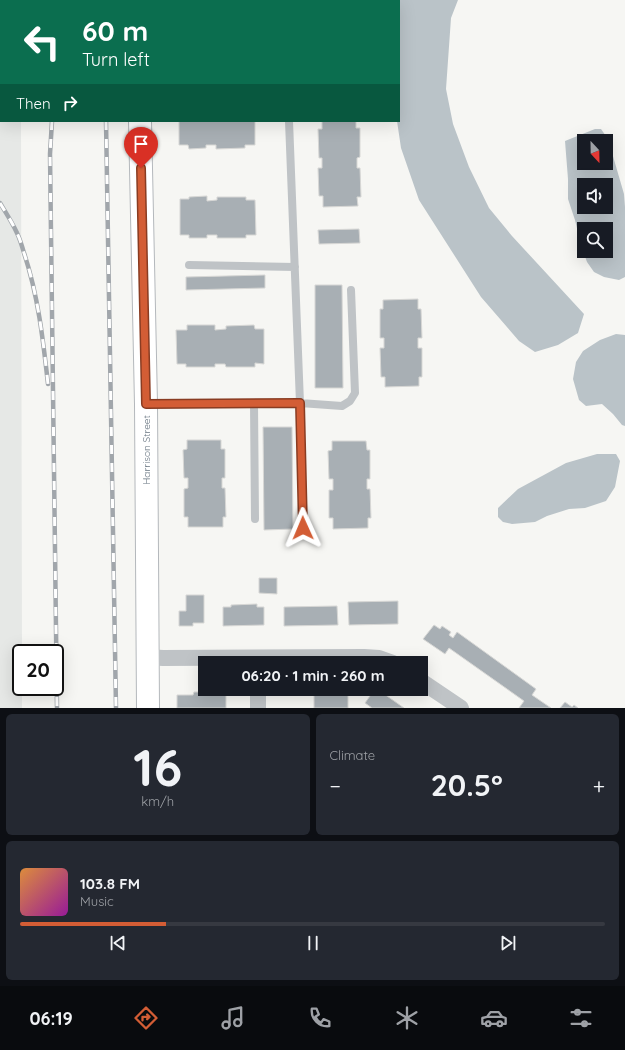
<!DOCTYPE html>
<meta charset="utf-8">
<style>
:root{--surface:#171b24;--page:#242831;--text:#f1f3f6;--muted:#9ea1a6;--line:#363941;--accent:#d35d35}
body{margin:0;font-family:Quicksand,sans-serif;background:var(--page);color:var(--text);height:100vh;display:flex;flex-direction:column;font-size:15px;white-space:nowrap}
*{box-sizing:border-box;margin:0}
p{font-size:13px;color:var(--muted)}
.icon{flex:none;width:22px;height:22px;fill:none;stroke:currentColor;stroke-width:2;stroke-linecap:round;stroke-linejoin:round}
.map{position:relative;height:708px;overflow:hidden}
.drawer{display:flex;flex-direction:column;gap:6px;padding:6px;background:#0d0f14;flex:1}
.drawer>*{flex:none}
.hud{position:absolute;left:0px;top:0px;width:400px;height:122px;box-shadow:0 4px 16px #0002;background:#0b6e4f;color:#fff;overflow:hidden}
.needle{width:26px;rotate:158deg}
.buttons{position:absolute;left:577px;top:134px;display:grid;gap:8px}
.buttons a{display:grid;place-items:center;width:36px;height:36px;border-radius:0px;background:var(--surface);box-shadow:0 4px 16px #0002;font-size:20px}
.speed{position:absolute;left:12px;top:644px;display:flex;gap:8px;font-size:20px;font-weight:700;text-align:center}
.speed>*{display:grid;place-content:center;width:52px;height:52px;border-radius:50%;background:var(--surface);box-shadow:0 4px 16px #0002;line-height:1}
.speed .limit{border:2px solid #111;border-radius:6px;background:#fff;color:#111}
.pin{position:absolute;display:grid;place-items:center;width:34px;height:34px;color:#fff;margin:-41px -17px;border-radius:50% 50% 50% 0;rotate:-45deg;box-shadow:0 0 4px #0007}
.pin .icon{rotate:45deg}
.me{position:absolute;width:44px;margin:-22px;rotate:359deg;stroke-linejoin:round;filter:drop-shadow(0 0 3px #0008)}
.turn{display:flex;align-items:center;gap:14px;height:84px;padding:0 16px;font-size:18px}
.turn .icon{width:52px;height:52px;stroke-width:2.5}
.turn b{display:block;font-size:28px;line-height:34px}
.then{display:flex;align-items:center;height:38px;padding:0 16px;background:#0003;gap:8px;font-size:15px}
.big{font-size:30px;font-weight:700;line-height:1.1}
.drawer .widget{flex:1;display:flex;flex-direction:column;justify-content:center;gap:6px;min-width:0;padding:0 14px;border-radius:6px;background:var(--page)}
.drawer .dial{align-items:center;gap:0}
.dial b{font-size:52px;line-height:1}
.song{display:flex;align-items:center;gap:12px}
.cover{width:48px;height:48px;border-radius:6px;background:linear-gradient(135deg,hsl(30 70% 55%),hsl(300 70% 35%))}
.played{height:4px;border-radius:2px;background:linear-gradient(90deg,var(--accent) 25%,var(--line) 25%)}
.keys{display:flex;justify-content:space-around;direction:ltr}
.heat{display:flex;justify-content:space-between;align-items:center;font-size:22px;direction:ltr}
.drawer .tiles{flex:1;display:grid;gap:6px;grid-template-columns:1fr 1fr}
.widget:last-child{grid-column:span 2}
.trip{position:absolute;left:198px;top:656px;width:230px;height:40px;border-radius:0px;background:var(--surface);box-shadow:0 4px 16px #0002;font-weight:700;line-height:40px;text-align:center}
.tab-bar{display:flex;height:64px;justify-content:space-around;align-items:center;background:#090b0e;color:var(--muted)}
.tab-bar .icon{width:28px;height:28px}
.tab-bar .active{color:var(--accent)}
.tab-bar b{font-size:18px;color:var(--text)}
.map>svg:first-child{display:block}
</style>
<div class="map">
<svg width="625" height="708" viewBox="0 0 625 708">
<rect width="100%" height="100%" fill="#f6f6f3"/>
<!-- built -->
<path fill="#e6e8e6" d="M0,0H20V1H1V121H21L22,653L21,687H22V708H0Z"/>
<!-- water -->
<path fill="#bac3c8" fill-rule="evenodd" d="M400,0H458L451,18L446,89L453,124L469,167L489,208L512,236L584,314L578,333L558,345L535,352L519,341L481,297L419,200L401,148L397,121H399V5Z
M595,129H601L608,139L624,194L625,207V277L619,280L604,277L594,272L587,262L581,245L575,220L568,199V179L565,141ZM584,141H606V163H584ZM584,185H606V207H584ZM584,229H606V251H584Z
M616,334L625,335V426L622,425L613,414L602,404L586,406L579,400L573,379L576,362L583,351L600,340Z
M597,454H616L620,461L615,487L606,501L585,508L569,509L547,516L535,522L512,524L503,522L498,517V508L518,489L566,463Z"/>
<!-- building -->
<path fill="#a8afb4" stroke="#d7d7d5" d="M190,0H232V1H190Z
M179,121H255V145H245V148L216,149V145H206V148L189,149L188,145H179Z
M322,121H356V128H360V157L357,158V168H360L361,197H357L358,206L323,207V196H319L318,168H322V158H319L318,129H322Z
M207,196V201L217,200V197H246V200H255L256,235H246V238H217V235H207V238H189V235H180V199H189V197Z
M359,229L360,243L319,244L318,230Z
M265,275V288L186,290V277Z
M315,285H342L343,388H315Z
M418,299V309H421L422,338H418V348H422V377H419V386L385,387V377H381L380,348H384V338H380V309H383V300Z
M187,325H215V330L226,329V326L254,325L255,329H264V364L255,363V367H226L225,364H215V367H186V364H177L176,330H187Z
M263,427H292L293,529L264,530Z
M187,440H221V449H225V478H222V488H225L226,517H223V527H188V517H184V489L188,488V478H184L183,450L187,449Z
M332,441H366L367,450H370V479H367V489H370L371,518H368V528L333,529V518H329V490H333V479H329L328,451L332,450Z
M259,578H277V594L259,593Z
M186,595H204V623H193V626H179V611H186Z
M398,601V624L349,625L348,602Z
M257,604V607H264V625L223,626V607H231V605Z
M337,606L338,625L284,626V607Z
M434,625L440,629L442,626L451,632L449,635L453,638L457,632L536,689L532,695L551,708H519L524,701L449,648L445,654L423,639Z
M321,689L348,690V708H314V690H321Z
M375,689H377L404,708H372L365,703Z
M194,692H209V695H226V708H177V695H193Z
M565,702L572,707L574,705L578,708H560Z"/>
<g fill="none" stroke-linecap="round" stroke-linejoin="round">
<!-- secondary casing -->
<g stroke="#b4b8bc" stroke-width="24">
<path id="secondary" d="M137,0V1
M140,121L146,404L148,708"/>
</g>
<!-- service -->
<path stroke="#bfc3c6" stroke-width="8" d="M266,0V1
M189,265L295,267
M254,403L255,519
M147,404L300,403L289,121
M303,528L300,403L342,406L350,401L355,393L351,290"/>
<!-- minor -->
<path stroke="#bfc3c6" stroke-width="16" d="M147,657L163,658L364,657L379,658L393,663
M421,681L461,708
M258,689V708"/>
<!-- secondary -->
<use href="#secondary" stroke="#fff" stroke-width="22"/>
<!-- rail casing -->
<g stroke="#a1a6ab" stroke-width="4.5">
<path id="rail" d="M104,0V1
M59,1V0
M52,121L50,154L57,708
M106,121L116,708
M0,203C6,213 12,222 17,233C20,239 22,246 24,253C38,295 43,339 48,384"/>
</g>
<!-- rail -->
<use href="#rail" stroke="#fff" stroke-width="3" stroke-dasharray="9" stroke-linecap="butt"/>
</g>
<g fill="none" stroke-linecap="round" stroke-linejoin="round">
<!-- route casing -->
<g stroke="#893c22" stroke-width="10">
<path id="route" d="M141,168L146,404L300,403L303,528"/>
</g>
<!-- route -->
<use href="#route" stroke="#d35d35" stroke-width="7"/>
</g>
<g text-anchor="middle" stroke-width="4" stroke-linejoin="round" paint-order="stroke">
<!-- street labels -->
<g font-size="10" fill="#687581" stroke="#fff">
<text transform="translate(146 450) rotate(-90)" y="4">Harrison Street</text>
</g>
</g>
</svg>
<div class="buttons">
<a><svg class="needle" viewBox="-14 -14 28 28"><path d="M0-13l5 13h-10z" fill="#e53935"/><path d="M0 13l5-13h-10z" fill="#9ea1a6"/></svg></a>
<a><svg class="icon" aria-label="sound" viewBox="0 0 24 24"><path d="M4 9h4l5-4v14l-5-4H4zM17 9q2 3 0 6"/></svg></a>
<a><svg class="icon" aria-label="search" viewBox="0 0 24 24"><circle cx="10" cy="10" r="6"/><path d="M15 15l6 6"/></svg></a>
</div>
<div class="speed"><div class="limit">20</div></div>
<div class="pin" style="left:141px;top:168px;background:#d93025"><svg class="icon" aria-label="arrive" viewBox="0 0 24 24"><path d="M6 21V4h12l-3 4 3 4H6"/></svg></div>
<svg class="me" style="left:303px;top:528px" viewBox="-20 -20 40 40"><path d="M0-17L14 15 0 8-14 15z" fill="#d35d35" stroke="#fff" stroke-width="4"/></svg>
<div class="trip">06:20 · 1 min · 260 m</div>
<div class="hud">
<div class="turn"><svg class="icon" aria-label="left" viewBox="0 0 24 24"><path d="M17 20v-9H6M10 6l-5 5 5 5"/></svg><div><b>60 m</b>Turn left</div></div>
<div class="then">Then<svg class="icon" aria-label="right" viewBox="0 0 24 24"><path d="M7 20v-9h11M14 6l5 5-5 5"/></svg></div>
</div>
</div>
<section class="drawer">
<div class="tiles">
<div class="widget dial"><b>16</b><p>km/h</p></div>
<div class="widget"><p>Climate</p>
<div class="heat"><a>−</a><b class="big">20.5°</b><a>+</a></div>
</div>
<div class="widget">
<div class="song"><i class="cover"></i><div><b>103.8 FM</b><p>Music</p></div></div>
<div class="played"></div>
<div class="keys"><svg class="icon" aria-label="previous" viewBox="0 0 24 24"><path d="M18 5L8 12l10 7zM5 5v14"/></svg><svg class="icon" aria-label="pause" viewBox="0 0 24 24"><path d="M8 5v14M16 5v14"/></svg><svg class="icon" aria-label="next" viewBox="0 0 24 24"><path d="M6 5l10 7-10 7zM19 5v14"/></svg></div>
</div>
</div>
</section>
<nav class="tab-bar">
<b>06:19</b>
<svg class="icon active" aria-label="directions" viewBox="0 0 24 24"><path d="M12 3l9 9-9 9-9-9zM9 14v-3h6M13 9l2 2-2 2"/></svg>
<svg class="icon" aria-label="music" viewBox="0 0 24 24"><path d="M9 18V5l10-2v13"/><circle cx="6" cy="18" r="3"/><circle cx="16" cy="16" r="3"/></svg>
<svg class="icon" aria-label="phone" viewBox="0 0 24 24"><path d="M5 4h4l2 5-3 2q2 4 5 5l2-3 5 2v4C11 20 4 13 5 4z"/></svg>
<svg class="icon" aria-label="climate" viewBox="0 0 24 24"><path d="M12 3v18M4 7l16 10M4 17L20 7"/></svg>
<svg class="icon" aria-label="car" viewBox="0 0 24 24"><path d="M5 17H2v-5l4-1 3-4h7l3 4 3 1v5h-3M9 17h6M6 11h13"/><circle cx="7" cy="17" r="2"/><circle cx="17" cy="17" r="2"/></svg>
<svg class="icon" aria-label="filters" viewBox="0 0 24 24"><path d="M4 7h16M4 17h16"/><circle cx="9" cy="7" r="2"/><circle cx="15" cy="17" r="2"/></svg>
</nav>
